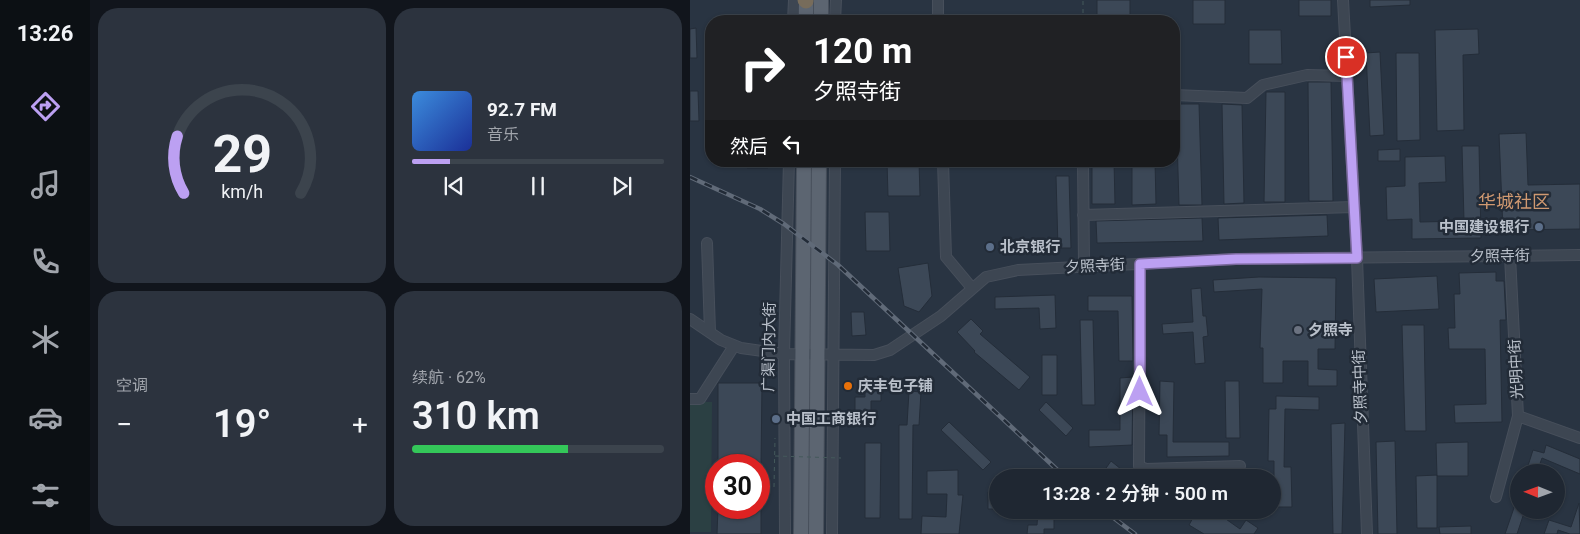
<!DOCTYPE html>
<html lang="zh">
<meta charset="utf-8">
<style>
:root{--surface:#1f2732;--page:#2c333e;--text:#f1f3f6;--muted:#a1a5ac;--line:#3c444d;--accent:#bca0f2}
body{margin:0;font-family:Roboto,"Noto Sans SC",sans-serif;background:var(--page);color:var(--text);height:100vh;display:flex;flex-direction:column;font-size:19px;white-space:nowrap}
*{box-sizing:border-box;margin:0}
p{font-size:16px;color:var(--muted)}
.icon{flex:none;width:28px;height:28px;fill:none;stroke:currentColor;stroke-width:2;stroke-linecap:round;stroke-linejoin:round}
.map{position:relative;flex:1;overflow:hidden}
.details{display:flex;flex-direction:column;gap:8px;padding:8px;background:#11151c;width:600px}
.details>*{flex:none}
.banner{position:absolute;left:15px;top:15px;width:475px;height:152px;border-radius:20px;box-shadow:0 1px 4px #0004,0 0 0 1px var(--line);background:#202124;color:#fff;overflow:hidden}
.needle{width:32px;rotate:271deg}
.tools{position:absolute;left:820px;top:464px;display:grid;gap:10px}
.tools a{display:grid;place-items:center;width:55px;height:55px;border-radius:50%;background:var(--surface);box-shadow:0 1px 4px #0004,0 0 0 1px var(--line);font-size:25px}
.speed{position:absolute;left:15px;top:454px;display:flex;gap:10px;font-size:25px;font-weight:700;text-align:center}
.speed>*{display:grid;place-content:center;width:65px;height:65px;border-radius:50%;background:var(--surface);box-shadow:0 1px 4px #0004,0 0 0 1px var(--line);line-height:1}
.speed .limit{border:8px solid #d22;background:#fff;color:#111}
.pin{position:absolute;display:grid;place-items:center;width:42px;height:42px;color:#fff;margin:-21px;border:2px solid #fff;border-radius:50%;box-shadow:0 1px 5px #0007}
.me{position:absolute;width:55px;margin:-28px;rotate:0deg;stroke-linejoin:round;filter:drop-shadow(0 0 4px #0008)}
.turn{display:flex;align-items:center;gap:18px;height:105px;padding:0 25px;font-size:22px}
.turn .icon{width:65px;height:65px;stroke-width:2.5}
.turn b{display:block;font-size:35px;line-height:42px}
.then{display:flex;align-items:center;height:48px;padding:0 25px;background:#0003;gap:10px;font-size:19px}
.big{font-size:38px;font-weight:600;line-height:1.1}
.details .widget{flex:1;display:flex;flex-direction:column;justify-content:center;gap:8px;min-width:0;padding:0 18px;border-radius:20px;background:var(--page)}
.details .dial{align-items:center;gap:0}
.dial svg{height:130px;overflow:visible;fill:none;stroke:var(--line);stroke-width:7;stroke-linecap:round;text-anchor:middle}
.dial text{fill:var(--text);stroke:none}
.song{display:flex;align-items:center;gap:15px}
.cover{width:60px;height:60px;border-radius:8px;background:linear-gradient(135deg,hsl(210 70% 55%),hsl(230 70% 35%))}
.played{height:5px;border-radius:2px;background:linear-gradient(90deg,var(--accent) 15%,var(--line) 15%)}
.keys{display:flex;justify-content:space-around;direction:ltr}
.heat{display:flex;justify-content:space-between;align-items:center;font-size:28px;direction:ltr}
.charge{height:8px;border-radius:4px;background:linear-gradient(90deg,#34c759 62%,var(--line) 0)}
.details .tiles{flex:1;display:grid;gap:8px;grid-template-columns:repeat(2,1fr)}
.trip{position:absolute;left:299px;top:469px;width:292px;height:50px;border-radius:25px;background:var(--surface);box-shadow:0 1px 4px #0004,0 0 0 1px var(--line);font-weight:600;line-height:50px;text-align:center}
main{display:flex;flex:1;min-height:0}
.tab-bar{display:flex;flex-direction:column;width:90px;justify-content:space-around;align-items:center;background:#0c1014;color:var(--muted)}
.tab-bar .icon{width:35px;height:35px}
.tab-bar .current{color:var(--accent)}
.tab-bar b{font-size:22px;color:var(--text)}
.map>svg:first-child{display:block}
</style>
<main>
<nav class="tab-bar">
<b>13:26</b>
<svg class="icon current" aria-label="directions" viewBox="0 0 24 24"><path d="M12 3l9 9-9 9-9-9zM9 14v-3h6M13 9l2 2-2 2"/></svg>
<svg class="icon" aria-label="music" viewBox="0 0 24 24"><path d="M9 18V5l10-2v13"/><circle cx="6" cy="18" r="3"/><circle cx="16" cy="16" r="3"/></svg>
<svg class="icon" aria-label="phone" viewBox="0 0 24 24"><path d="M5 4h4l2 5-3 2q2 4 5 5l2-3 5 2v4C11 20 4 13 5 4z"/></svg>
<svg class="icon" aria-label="climate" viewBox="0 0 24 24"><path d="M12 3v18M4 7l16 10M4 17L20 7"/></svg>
<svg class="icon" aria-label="car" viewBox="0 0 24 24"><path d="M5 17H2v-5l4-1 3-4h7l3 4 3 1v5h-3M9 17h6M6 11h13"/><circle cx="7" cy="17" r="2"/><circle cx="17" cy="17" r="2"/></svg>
<svg class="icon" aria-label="filters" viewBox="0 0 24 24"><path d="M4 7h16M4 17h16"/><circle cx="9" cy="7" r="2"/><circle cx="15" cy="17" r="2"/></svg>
</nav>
<section class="details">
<div class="tiles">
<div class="widget dial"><svg viewBox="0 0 100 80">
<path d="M14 69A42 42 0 1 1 86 69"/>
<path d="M14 69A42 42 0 0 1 10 34" stroke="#bca0f2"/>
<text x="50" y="56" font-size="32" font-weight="700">29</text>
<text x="50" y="72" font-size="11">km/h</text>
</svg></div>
<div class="widget">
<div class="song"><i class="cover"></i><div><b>92.7 FM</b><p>音乐</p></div></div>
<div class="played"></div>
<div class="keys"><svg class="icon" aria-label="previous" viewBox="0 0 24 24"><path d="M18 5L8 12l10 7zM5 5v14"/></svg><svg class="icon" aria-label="pause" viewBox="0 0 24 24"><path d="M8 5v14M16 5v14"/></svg><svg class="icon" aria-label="next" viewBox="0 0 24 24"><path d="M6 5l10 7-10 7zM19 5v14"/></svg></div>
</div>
<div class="widget"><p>空调</p>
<div class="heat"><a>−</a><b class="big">19°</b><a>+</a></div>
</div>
<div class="widget"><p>续航 · 62%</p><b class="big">310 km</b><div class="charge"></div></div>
</div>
</section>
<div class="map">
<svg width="890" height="534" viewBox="0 0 890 534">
<rect width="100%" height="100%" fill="#293442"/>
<!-- green -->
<path fill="#2b4043" d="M0,402H22L21,532H0Z"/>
<!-- building -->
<path fill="#3c4857" stroke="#242d39" d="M407,0H440V21H407Z
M503,0H535V24H503Z
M609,0H641V16H609Z
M680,0H720V5L680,7Z
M6,28L7,58H0V29Z
M788,29L789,54L773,55L774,130L747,131L745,30Z
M559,30H591L592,64H559Z
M690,52L694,135L680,136L676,53Z
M706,53H729L730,140L707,141Z
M618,82H641L643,201H619Z
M0,91H8L9,121H0Z
M576,92H595V202H574Z
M486,104H509L512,205H489Z
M532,104L552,105L554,203L534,204Z
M836,133L838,185L890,184V229L813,230L809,134Z
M772,146H789L791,238L722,239V219L697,220L696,187L715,186V157L755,156L756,182L729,183L730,222L774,221Z
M710,149V161H688V150Z
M57,161H78V168H57Z
M197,161H229L230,196H198Z
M402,161H424L425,204H402Z
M442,161H465L466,204L442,205Z
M366,176H379L381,248H368Z
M175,212H199L200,251H176Z
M637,215L638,236L529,240L528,218Z
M512,218L513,241L407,243L406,221Z
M238,263L242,296L229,312L214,306L208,268Z
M806,272V281H814L816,320H810L812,422L765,423L764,405L796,404L795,349H759L758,328H765L764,294H770L769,273Z
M747,276L749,309L686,312L684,279Z
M569,277L646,278L645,349H628V369L647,370V386H618V361H593V383H573V348H570L572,289L524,292L523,280Z
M511,288L513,316H516L518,336L513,337L515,363L505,364L503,332L473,334L472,324L503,322L501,289Z
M365,295L366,328L350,329L349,308L305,309V297Z
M398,296H442L443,361H429L428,311H398Z
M161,312H174L176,335L162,336Z
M281,319L293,331L290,334L340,377L329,390L284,352L285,351L267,332Z
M390,320H403L405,405H392Z
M712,325H734L736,431H715Z
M352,355H367V395H352Z
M443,377L442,445L399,447V430H430V378Z
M470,381L484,382L483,442H539V456L477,457V435H469Z
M535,381H549L550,438H536Z
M175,382H191V401H181V415H165V397H175Z
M28,383H72L71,465H28Z
M219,391L231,392L229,425H223L222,519H209V425H217Z
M586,396L629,397V410L595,409L594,467H601L602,507H584V461H578L579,409H586Z
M356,402L383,428L376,436L349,410Z
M259,422L301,462L293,470L251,430Z
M655,423L652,534H643L641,424Z
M705,441L707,534H688L686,442Z
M778,442V476H747L746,443Z
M175,443H191L190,518H175Z
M856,445L890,459V474L852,458L847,472H836L843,450L854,453Z
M421,461L442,478H422L414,471Z
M268,470V495H273L269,534H231L232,516L256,517L257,494H237V471Z
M747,475V528H727L726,476Z
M298,492H308V509H298Z
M828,496L829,510H835L827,534H815Z
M889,503L890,534H880L868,530L867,534H854L859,520L881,527Z
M28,508H71V534H27Z
M348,510H364V529H354V534H337L338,525H347Z
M504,516L533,517L550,529L556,520L568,528L564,534H514L499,525Z
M781,526V534H750L749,527Z"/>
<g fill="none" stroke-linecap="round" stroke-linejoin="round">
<!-- minor casing -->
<g stroke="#474f5b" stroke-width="12">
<path id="minor" d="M248,0V21
M653,0L667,258L677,534
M103,21L104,0
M145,21L146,0
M484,95L557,98L573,85L617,75L657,76
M253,161L256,257L282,288
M393,161L394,266
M393,215L664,207
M17,243L20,332
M820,256L828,416L890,438
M450,264L449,466L456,469L550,466
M0,319L31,340L51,348L94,354L184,355L200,350L251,316L296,277L328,270L546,259L890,255
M0,399H10L44,346
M806,497L828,416
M95,534L94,354L99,161
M142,534L145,161"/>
</g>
<!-- major casing -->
<g stroke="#474f5b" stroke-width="16">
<path id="major" d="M116,21V0
M131,21V0
M111,534L114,161
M126,534L129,161"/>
</g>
<!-- highway casing -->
<g stroke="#48515c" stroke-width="17">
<path id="highway" d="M115,0L116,1"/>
</g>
<!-- path -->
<path stroke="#44595b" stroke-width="1" stroke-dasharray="4 4" stroke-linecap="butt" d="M393,21V0
M84,487L85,438"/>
<!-- minor -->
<use href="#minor" stroke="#3d4652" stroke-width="10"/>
<!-- major -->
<use href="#major" stroke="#5c6571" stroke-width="14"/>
<!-- highway -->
<use href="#highway" stroke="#776c5b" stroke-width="15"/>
<!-- rail casing -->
<g stroke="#606a78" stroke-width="4.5">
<path id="rail" d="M0,177L70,209L94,224L148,265L376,478
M413,510L445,534"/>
</g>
<!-- rail -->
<use href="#rail" stroke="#222b37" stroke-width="2.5" stroke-dasharray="8" stroke-linecap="butt"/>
<!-- path-bridge -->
<path stroke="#44595b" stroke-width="1" stroke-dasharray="4 4" stroke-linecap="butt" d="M85,456L151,458"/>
</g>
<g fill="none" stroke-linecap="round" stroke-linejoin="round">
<!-- route casing -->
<g stroke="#7a689d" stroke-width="12">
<path id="route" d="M450,392V264L546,259L667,258L656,57"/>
</g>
<!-- route -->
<use href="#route" stroke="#bca0f2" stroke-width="9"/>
</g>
<!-- markers -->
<g fill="#5c6f8a" stroke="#222b37" stroke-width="2">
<circle cx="849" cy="227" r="5"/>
<circle cx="300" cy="247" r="5"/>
<circle cx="86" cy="419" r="5"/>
</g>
<circle fill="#6b7280" stroke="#222b37" stroke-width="2" cx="608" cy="330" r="5"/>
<circle fill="#e8710a" stroke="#222b37" stroke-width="2" cx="158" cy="386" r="5"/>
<g text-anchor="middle" stroke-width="5" stroke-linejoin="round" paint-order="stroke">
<!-- poi labels -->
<g font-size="15" font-weight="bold" fill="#bac1cb" stroke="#222b37" text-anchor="start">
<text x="839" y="232" text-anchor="end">中国建设银行</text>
<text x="310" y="252">北京银行</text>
<text x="618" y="335">夕照寺</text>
<text x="168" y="391">庆丰包子铺</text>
<text x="96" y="424">中国工商银行</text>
</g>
<!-- street labels -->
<g font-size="15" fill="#bac1cb" stroke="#222b37">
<text transform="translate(810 256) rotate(-1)" y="5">夕照寺街</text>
<text transform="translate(405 266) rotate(-3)" y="5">夕照寺街</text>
<text transform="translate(79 347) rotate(-89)" y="5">广渠门内大街</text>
<text transform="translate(826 369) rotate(-93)" y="5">光明中街</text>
<text transform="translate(670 387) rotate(-92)" y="5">夕照寺中街</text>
</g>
<!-- quarter labels -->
<g font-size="18" fill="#d09971" stroke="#222b37">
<text x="824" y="208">华城社区</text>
</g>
</g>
</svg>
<div class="tools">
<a><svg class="needle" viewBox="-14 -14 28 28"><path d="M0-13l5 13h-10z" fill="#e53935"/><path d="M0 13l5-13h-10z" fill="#a1a5ac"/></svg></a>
</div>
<div class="speed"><div class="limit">30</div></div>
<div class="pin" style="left:656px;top:57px;background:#d93025"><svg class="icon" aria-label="arrive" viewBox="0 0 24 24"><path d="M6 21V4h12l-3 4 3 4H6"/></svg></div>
<svg class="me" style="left:450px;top:392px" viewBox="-20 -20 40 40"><path d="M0-17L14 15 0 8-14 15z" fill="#bca0f2" stroke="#fff" stroke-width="4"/></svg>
<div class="trip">13:28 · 2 分钟 · 500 m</div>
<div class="banner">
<div class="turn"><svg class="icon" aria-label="right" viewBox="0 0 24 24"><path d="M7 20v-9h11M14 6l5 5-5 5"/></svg><div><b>120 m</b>夕照寺街</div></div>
<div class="then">然后<svg class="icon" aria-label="left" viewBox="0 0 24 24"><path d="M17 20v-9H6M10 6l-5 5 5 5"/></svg></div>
</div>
</div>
</main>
